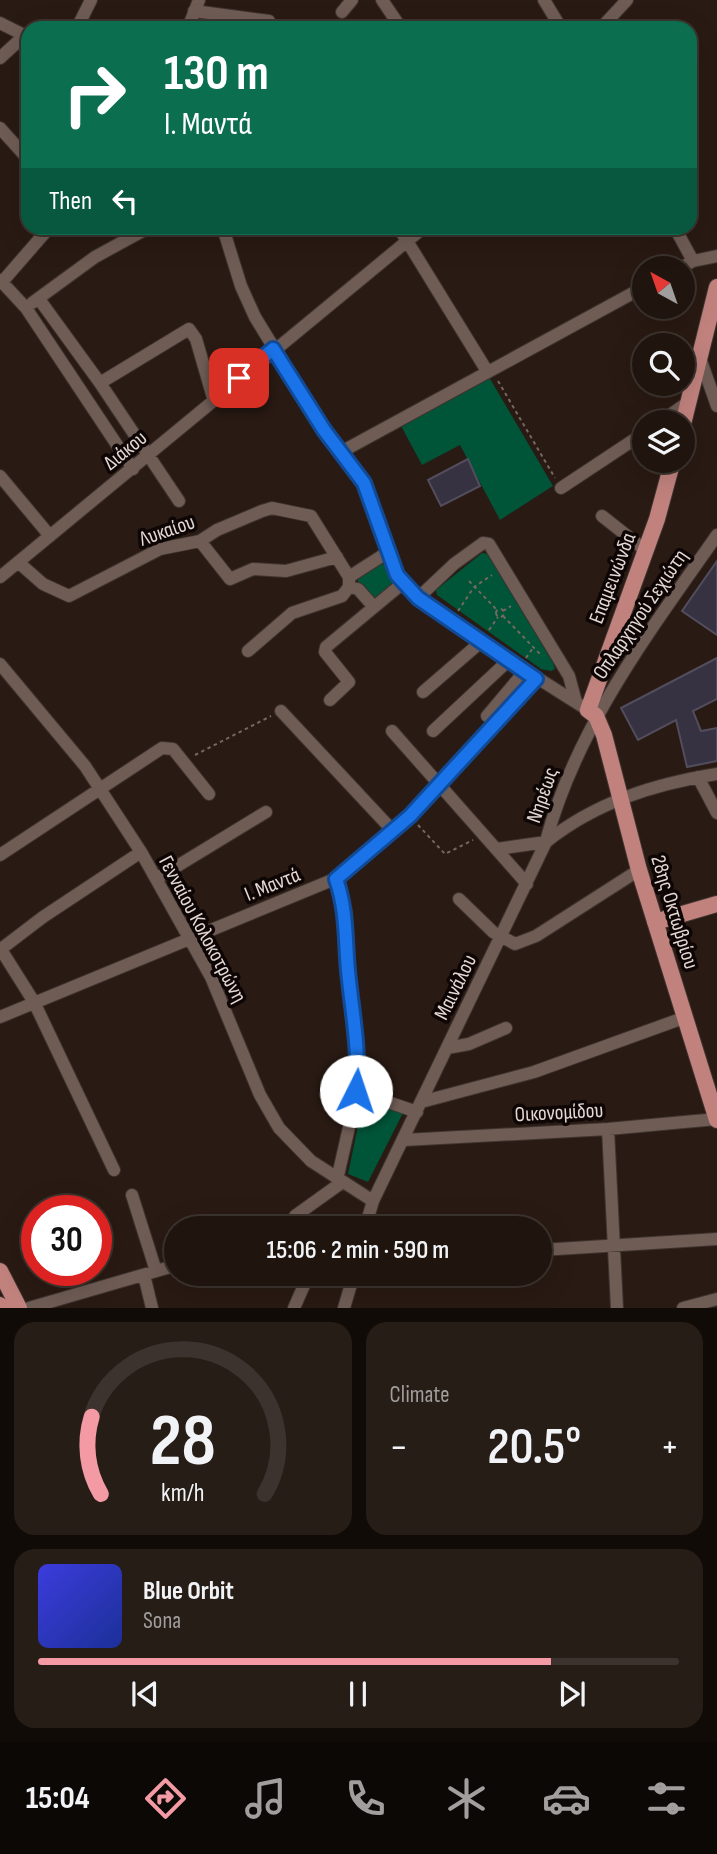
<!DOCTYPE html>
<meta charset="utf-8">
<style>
:root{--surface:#1f140e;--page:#271d17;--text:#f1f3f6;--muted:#a19e9e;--line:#3c332e;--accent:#f49aa4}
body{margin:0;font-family:"Sofia Sans Condensed",sans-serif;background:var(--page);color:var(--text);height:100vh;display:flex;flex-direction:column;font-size:26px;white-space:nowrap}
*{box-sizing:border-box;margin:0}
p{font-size:23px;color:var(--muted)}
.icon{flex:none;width:38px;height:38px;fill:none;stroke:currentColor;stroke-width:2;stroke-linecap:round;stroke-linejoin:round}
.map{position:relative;height:1308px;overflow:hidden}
.drawer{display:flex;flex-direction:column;gap:14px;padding:14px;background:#110b08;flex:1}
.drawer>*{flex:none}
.top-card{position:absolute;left:21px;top:21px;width:676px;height:214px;border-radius:21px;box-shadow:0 7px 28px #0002,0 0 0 2px var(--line);background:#0b6e4f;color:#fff;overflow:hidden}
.needle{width:46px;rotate:320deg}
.fabs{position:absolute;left:632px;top:256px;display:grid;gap:14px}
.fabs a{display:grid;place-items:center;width:63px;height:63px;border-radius:50%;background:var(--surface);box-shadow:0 7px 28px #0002,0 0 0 2px var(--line);font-size:35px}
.speed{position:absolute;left:21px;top:1195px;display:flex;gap:14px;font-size:35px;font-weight:700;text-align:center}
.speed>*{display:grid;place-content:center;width:91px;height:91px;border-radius:50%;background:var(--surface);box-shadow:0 7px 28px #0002,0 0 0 2px var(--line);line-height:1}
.speed .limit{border:10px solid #d22;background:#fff;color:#111}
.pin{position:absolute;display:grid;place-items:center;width:60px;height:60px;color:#fff;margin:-30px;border-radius:14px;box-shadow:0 4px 10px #0006}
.me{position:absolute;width:77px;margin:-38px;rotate:4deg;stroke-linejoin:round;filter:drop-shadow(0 0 5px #0008)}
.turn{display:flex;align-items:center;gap:24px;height:147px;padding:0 28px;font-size:32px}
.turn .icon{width:91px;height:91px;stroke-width:2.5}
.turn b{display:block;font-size:49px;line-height:60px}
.then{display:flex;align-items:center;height:66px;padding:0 28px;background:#0003;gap:14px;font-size:26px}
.big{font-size:52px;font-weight:600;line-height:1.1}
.drawer .widget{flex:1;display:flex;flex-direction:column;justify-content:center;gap:10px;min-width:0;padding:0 24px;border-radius:21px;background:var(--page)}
.drawer .dial{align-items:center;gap:0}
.dial svg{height:182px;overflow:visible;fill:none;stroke:var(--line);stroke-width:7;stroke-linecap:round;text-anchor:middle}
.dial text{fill:var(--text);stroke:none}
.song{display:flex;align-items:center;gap:21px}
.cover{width:84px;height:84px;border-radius:10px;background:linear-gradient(135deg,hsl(240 70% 55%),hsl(230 70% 35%))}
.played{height:7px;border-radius:4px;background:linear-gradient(90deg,var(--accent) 80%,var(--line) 80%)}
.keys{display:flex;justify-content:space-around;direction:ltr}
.heat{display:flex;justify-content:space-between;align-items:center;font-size:38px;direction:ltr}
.drawer .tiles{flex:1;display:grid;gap:14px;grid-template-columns:1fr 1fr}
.widget:last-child{grid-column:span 2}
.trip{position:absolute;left:164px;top:1216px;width:388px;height:70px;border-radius:35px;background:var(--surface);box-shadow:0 7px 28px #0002,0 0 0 2px var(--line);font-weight:600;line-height:70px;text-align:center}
.menu{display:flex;height:112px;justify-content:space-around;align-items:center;background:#0c0806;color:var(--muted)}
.menu .icon{width:49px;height:49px}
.menu .current{color:var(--accent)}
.menu b{font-size:32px;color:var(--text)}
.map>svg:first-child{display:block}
</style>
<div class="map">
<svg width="717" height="1308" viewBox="0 0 717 1308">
<rect width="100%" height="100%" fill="#291a13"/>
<!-- green -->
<path fill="#005437" d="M489,377L553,486L500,520L460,445L422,465L400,424Z
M482,553L489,554L553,663L555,669L551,671L541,669L437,595L436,590Z
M380,562L385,565L396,584L374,601L358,583V579Z
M364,1097L404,1111L368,1182L348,1174Z"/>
<!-- building -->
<path fill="#373241" stroke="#524d5d" stroke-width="2" d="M468,459L480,486L441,506L428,480Z
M717,561V635L682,611Z
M717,658V699L693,711L701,731L717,728V761L687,767L676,720L638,740L621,708Z"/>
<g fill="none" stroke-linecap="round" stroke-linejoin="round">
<!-- minor casing -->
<g stroke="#3f3430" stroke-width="14">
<path id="minor" d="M382,0L401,28
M544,0L561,28
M194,11L269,21
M342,12L352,0
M0,23L28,37
M77,28L91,0
M188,28L199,0
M601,28L627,0
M0,58L25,35
M0,128L28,159
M223,228L241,286L255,317L324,430L364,483L390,559L403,583L418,598L509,660L588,710
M399,228L487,371
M675,228L693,261
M680,268L693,261L717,256
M0,280L26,308L133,469
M2,282L49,228
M39,299L100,383L179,501
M32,303L95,257L148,228
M700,358L717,406
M100,383L189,329L196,339L214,401
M660,422L690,401
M341,452L644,287
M0,476L50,536
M561,488L644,433
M602,516L645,550
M200,541L230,579L253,569L286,571L337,557
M18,562L43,584L69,596L160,549L200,541L217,530L262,511L272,508L311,516L349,577
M0,577L423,228
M349,587L358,589L374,607
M418,598L454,564L483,543L489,544L569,676L576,702
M248,651L292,613L342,596L349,587V577L388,552
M0,664L85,766L141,852L211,977L260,1095L279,1128L311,1161L373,1201
M423,692L482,641
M330,700L349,682L325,652L326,647L403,583
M281,711L394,832
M487,716L525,671
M392,731L527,884
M433,731L509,660
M698,777L717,813
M546,841C577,726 650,631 717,535
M497,849L546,842
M0,855L162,748L173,749L209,794
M156,879L266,812
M336,879L346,911L348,969L358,1058L352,1114L337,1180
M459,899L493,932L515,944L536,936L639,870
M0,948L34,1002L114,1170
M1,949L43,917L141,852
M0,1017L342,876L410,816L536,679
M447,1048L469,1044L506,1028
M356,1091L417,1112
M421,1102L534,1072L686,1017
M608,1129L617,1308
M404,1140L608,1129L717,1119
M132,1195L156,1271
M294,1228L295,1216L341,1183
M365,1228L373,1201L546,842C596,802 655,784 717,774
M541,1250L717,1239
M144,1275L152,1308
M29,1308L177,1265
M294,1308L309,1274
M344,1308L354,1274
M683,1308L717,1299"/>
</g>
<!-- major casing -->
<g stroke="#3f3430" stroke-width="18">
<path id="major" d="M682,428L717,287
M673,460L657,519L588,710L596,716L604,735L639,870L717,1120
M655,922L717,904
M0,1271L19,1308
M0,1305L2,1308"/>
</g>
<!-- path -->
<path stroke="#756862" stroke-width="2" stroke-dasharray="3.5 3.5" stroke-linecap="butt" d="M498,381L555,478
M469,581L497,610
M496 613a4 4 0 1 1 8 0a4 4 0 1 1-8 0Z
M458,611L474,587L492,575
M503,611L511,606
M503,616L540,654
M489,630L498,617
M526,658L533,648
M195,755L271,716
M418,825L445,854L473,840"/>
<!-- minor -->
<use href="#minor" stroke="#6f5c55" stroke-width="12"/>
<!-- major -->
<use href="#major" stroke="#c1827d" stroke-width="16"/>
</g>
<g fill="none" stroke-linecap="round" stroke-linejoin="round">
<!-- route casing -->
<g stroke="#114b97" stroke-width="18">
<path id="route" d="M239,378L273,349L324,430L364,483L397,575L418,598L536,679L410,816L336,879C347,911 345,938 348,971C352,1012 360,1050 356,1091"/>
</g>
<!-- route -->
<use href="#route" stroke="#1a73e8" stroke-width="12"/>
</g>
<g text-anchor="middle" stroke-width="7" stroke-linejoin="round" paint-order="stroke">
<!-- street labels -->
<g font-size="21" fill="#e4d9d5" stroke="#0d0605">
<text transform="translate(125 450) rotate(-39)" y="7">Διάκου</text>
<text transform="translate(167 530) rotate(-19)" y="7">Λυκαίου</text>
<text transform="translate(612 578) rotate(-69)" y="7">Επαμεινώνδα</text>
<text transform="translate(640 614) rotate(-56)" y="7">Οπλαρχηγού Σεχιώτη</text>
<text transform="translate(542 795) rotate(-71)" y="7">Νηρέως</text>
<text transform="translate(272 884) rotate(-22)" y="7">Ι. Μαντά</text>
<text transform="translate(675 912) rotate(73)" y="7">28ης Οκτωβρίου</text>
<text transform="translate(203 929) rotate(62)" y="7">Γενναίου Κολοκοτρώνη</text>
<text transform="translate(455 987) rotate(-64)" y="7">Μαινάλου</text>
<text transform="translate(559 1112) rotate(-3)" y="7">Οικονομίδου</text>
</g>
</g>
</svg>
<div class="fabs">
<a><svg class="needle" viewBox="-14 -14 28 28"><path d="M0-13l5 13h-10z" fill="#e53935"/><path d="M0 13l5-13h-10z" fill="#a19e9e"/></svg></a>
<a><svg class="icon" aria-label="search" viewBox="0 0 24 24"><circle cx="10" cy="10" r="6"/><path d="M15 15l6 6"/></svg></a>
<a><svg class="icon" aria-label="layers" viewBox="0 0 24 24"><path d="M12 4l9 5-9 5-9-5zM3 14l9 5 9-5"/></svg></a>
</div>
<div class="speed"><div class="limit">30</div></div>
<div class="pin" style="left:239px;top:378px;background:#d93025"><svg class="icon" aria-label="arrive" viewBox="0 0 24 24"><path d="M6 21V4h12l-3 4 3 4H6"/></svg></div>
<svg class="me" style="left:356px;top:1091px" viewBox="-20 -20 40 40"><circle r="19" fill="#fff"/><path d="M0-13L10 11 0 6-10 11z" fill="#1a73e8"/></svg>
<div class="trip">15:06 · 2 min · 590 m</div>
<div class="top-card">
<div class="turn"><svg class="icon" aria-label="right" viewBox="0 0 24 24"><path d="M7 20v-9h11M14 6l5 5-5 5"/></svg><div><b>130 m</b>Ι. Μαντά</div></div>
<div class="then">Then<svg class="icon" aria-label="left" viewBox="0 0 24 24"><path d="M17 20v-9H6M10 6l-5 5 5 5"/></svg></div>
</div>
</div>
<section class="drawer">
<div class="tiles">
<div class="widget dial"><svg viewBox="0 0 100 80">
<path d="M14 69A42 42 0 1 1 86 69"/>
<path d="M14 69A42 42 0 0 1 10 35" stroke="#f49aa4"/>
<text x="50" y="56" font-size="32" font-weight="700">28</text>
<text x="50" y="72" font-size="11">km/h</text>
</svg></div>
<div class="widget"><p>Climate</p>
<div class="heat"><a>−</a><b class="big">20.5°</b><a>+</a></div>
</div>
<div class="widget">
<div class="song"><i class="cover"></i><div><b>Blue Orbit</b><p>Sona</p></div></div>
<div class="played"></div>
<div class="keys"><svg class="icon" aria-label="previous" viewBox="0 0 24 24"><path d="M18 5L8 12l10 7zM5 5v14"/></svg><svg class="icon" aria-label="pause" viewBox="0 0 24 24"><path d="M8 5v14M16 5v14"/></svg><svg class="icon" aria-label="next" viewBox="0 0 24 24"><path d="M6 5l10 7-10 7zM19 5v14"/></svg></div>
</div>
</div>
</section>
<nav class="menu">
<b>15:04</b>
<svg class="icon current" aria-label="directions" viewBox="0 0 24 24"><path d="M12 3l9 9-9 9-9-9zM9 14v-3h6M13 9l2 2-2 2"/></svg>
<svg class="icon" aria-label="music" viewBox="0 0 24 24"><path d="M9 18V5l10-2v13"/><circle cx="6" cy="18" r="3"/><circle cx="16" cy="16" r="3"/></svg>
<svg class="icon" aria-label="phone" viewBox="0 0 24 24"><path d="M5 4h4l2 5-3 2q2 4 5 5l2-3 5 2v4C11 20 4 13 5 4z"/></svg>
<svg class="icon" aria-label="climate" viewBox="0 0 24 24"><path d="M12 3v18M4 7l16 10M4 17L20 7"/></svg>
<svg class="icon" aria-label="car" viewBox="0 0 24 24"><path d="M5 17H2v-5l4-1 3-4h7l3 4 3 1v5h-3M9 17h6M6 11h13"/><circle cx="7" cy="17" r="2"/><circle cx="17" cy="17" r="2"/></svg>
<svg class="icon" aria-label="filters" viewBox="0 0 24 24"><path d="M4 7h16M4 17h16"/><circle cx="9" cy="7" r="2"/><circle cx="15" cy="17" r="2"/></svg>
</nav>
